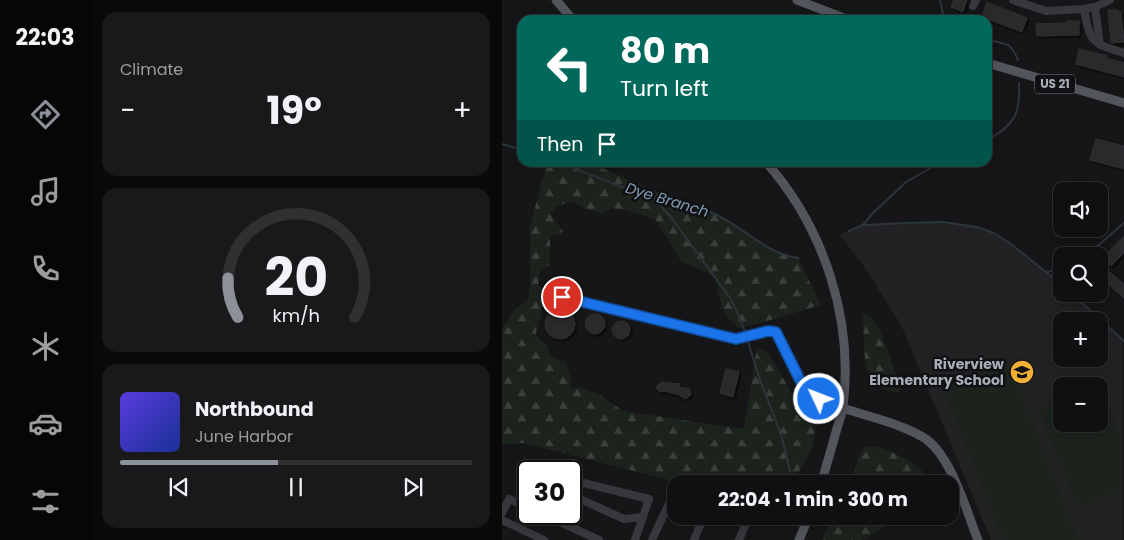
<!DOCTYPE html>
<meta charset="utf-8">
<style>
:root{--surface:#101012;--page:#19191b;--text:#f1f3f6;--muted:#9c9d9f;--line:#303032;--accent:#8c9099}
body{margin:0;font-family:Poppins,sans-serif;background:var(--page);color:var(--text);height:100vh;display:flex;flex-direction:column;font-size:19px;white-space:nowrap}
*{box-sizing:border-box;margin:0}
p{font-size:16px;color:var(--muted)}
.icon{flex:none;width:28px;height:28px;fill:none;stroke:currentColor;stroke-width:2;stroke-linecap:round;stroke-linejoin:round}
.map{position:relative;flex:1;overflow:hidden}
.sheet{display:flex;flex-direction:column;gap:12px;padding:12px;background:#09090a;width:412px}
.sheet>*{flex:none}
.hud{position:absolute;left:15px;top:15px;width:475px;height:152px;border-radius:15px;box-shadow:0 2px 12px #0003,0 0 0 1px var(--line);background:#00695c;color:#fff;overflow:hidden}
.fabs{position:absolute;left:551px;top:182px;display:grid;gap:10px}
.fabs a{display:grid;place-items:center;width:55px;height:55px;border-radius:10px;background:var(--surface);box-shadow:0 2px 12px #0003,0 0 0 1px var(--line);font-size:25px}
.speed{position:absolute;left:15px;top:460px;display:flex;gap:10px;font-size:25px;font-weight:700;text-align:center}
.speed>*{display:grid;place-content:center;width:65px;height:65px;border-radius:50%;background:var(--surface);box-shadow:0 2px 12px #0003,0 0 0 1px var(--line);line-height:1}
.speed .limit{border:2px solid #111;border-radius:8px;background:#fff;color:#111}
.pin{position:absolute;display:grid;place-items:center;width:42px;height:42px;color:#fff;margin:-21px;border:2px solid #fff;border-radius:50%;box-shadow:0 1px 5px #0007}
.me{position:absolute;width:55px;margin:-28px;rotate:313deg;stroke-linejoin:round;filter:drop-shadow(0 0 4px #0008)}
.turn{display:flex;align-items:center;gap:18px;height:105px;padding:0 20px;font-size:22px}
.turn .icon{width:65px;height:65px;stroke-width:2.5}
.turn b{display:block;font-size:35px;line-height:42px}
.then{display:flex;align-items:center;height:48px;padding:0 20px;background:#0003;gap:10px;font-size:19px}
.big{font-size:38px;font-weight:700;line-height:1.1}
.sheet .tile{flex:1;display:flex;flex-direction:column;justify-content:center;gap:8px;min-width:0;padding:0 18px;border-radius:15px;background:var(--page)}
.sheet .dial{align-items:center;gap:0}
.dial svg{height:130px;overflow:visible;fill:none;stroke:var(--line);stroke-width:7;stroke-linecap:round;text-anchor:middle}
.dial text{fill:var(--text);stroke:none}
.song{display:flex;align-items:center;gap:15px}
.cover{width:60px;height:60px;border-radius:8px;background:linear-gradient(135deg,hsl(250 70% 55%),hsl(230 70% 35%))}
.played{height:5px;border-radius:2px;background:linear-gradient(90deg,var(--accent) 45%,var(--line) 45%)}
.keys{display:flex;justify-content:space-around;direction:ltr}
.heat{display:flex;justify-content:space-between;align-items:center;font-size:28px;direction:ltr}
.trip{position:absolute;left:165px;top:475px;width:292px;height:50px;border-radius:15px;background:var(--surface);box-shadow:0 2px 12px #0003,0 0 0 1px var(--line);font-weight:700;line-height:50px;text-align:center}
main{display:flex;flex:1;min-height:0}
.tabs{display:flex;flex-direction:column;width:90px;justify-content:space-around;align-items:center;background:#060607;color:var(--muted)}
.tabs .icon{width:35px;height:35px}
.tabs .active{color:var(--accent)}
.tabs b{font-size:22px;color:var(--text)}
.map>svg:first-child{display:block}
</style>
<main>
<nav class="tabs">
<b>22:03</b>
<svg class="icon active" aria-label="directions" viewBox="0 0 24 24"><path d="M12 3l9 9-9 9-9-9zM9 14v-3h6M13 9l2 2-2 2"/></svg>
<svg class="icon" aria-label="music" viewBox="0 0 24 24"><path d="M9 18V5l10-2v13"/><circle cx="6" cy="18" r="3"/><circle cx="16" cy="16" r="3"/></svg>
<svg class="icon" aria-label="phone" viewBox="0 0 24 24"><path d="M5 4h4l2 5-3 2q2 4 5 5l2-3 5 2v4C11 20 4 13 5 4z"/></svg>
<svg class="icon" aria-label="climate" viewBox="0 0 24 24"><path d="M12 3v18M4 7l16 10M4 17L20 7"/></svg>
<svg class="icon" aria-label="car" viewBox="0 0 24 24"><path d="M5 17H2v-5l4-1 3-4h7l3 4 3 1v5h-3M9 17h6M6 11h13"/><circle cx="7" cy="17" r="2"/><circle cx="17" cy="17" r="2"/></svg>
<svg class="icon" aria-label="filters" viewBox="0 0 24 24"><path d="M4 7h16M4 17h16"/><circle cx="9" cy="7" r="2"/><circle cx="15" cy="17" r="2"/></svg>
</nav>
<section class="sheet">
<div class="tile"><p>Climate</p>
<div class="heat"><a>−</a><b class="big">19°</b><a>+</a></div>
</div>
<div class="tile dial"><svg viewBox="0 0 100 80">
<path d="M14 69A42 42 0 1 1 86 69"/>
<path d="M14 69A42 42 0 0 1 8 45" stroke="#8c9099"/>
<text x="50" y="56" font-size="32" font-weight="700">20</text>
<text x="50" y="72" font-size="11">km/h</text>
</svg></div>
<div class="tile">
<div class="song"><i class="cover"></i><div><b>Northbound</b><p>June Harbor</p></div></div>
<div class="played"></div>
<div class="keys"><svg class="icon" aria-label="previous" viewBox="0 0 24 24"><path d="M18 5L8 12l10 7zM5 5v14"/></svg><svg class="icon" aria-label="pause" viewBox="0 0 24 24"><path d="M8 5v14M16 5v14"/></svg><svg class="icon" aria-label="next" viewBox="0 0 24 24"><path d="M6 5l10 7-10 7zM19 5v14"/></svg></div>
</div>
</section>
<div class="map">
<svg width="622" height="540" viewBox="0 0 622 540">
<defs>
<pattern id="forest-firs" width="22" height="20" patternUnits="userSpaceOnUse" patternTransform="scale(1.25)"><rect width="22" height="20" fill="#1c231d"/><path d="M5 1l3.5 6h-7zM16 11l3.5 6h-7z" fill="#3a403c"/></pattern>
<filter id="shadow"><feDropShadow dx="2" dy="2" stdDeviation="1" flood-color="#0009"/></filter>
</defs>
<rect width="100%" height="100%" fill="#161618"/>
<!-- built -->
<path fill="#222225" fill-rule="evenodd" d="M441,222L475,227L492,233L509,244L560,285V294H570L621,341V540H489L399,325L363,268L338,235L361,225ZM560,321H598V359H560ZM560,386H598V424H560Z"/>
<!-- forest -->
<path fill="url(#forest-firs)" d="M45,163H88L185,205L211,213L234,226L274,252L296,258L319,305L255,324L237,328C219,315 217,298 214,277L179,261L154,220L123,210L108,208L100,214L82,208L70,201L55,206L48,214L61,231L57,234L48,236V265L38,272L36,285L42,292L39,316L35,326L34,335L45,346L49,357L64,362L69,380V388L77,387L98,395L121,411L242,429L255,347L266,353L293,398L310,408L313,433L310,448L290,484H183L22,443L0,444V329L12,310L26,300L28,285V226Z
M364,313C380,322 392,372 399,390L397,393C390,392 377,389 372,384C360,373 362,332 361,315Z
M364,446C369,447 375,447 380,448C394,453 426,469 430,484H349L357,456Z
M331,516H401L360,540H320Z"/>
<!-- pitch -->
<path fill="#1c231d" d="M507,361L577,540H501L441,388Z
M598,383L621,446V490L575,508L536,407L560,398V424H598V386H590Z"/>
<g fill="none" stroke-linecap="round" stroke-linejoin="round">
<!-- stream -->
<path stroke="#2c353c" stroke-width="2" d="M438,0L441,14L456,20
M485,39C503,46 507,39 516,60
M485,140C512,126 519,113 517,83
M0,144L20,150
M56,162C85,173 113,185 142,195C165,203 190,203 213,214C241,227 265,254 296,258
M151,197L171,220L228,298L235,311L243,332
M361,225L371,213L404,182L439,162
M347,231L361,225L405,223L441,222L475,227L492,233L509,244L560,285
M584,256L622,223
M545,272L560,268
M570,294L622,341
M246,342L258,380L279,434L288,471"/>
</g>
<!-- building -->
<path fill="#29292c" stroke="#303034" filter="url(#shadow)" d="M452,0H465L461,12L449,7Z
M485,2L525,18L520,32L480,17Z
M606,10H616V12H619L622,42L609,43Z
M565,21H577V35L535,36L534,24L565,23Z
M577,49L605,56L604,58L622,63V77L574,64Z
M594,139L622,146V169L588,160Z
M622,236V253L609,266L601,258Z
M608,272L622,284V298L601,280Z
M43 324a15 15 0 1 1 30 0a15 15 0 1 1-30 0Z
M83 324a10 10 0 1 1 20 0a10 10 0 1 1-20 0Z
M110 330a9 9 0 1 1 18 0a9 9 0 1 1-18 0Z
M224,369L237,372L231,397L218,393Z
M159,382L178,384L177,387L188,389L189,395L183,399L177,395L163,391L158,392L154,387Z"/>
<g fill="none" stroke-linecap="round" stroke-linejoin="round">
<!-- minor -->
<path stroke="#37383d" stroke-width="8" d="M511,0L544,11L582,9L593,7L608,0
M471,6L474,0
M593,7L598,45
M582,9C588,42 589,43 622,53
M60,297L234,339L266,331L274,332L303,389L308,395L341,408
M69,480L147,499L133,540
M69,495L122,519L141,517
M0,513L7,499L26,507
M40,514L97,540
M234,516L242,520L243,526L237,540
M0,520L42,540
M150,540L170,497H174
M192,540L202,516"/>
<!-- major -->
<path stroke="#53555c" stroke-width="9" d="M54,0L71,20
M295,0L347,20
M485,63L622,103
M264,162C322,228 352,319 341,407C340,415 336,424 334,432C329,450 324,467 319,484
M341,408C367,417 401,424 424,439C450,458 464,510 476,540
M297,540L307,516"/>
</g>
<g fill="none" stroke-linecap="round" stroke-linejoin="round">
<!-- route casing -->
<g stroke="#114b97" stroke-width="12">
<path id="route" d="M60,297L234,339L266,331L274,332L303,390L308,395L317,399"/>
</g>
<!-- route -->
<use href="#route" stroke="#1a73e8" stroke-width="9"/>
</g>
<!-- icons -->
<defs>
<g id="school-disc" transform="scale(1.25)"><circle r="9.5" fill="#f2b134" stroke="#111113"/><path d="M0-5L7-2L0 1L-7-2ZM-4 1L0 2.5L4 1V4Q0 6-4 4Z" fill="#111"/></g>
</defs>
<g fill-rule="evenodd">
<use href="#school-disc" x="520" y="372"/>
</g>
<g text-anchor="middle" stroke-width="5" stroke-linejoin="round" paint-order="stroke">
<!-- shield labels -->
<rect fill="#111113" stroke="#7b7e86" stroke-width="1" x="533" y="74.5" width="40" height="19" rx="4"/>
<g font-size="12" font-weight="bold" fill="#a8adb8">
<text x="553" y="88">US 21</text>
</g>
<!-- poi labels -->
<g font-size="14" font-weight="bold" fill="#a8adb8" stroke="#111113" text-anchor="end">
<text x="502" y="369">Riverview<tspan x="502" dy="16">Elementary School</tspan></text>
</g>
<!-- water labels -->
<g font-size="15" font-style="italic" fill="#7f9bb3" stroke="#111113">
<text transform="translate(165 200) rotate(17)" y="5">Dye Branch</text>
</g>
</g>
</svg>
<div class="fabs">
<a><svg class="icon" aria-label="sound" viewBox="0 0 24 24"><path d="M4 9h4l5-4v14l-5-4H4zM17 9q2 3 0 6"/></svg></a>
<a><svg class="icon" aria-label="search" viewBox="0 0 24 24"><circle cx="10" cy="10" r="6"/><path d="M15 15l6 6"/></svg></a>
<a>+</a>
<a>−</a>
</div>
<div class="speed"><div class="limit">30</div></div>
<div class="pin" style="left:60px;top:297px;background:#d93025"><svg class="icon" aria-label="arrive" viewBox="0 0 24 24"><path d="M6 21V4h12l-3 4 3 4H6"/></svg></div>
<svg class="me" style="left:317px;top:399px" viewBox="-20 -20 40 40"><circle r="17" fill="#1a73e8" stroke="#fff" stroke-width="3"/><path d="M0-11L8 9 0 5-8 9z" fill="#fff"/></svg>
<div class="trip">22:04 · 1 min · 300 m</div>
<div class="hud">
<div class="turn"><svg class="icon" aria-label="left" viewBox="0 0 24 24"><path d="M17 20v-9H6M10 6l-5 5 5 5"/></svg><div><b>80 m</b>Turn left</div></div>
<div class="then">Then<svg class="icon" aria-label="arrive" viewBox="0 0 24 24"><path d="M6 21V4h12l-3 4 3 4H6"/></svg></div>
</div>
</div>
</main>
